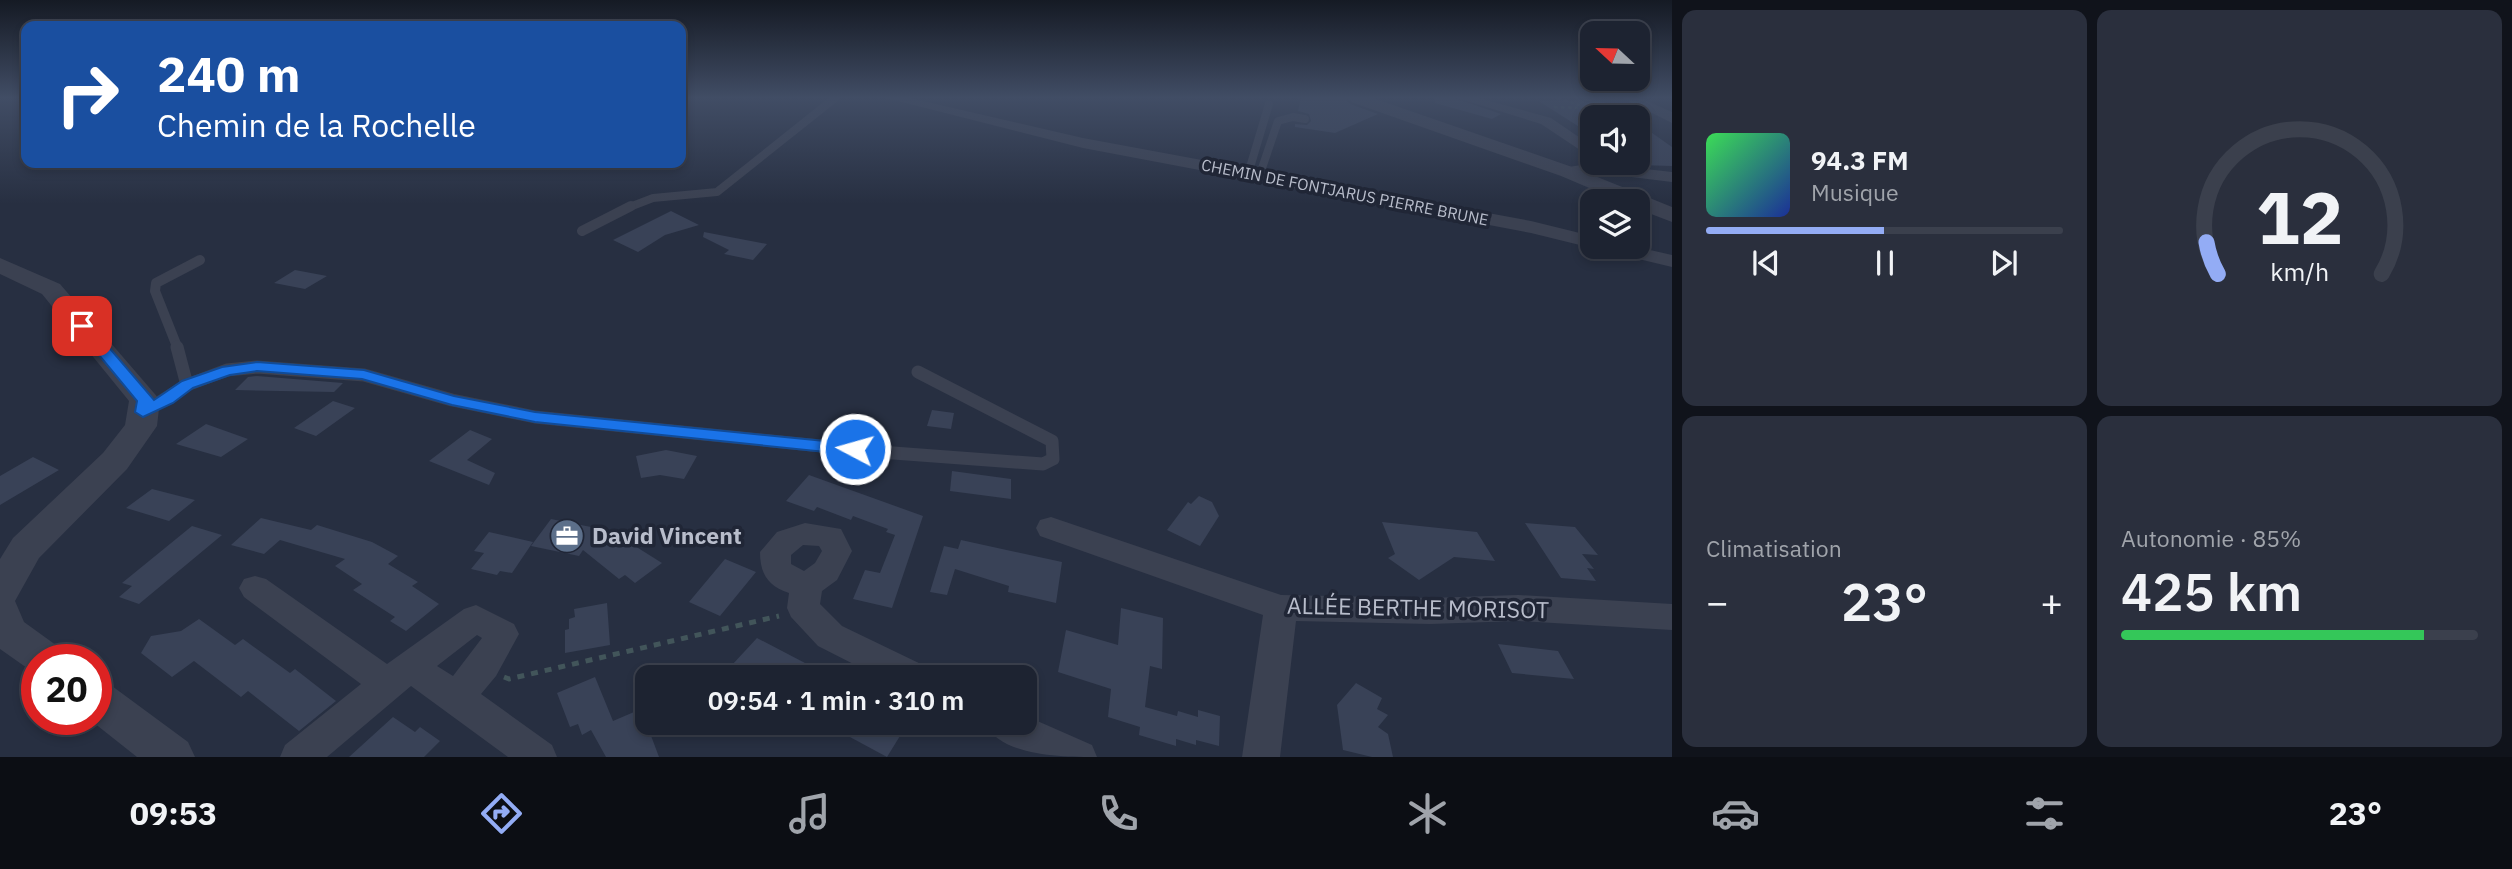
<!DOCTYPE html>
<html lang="fr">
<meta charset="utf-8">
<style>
:root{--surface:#1d2331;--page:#2a2f3d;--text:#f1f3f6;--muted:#a0a4ab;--line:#3b404d;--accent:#93acf5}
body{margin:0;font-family:"IBM Plex Sans",sans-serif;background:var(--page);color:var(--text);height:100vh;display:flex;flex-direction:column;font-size:26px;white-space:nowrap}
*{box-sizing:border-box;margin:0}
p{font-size:23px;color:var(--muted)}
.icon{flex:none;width:38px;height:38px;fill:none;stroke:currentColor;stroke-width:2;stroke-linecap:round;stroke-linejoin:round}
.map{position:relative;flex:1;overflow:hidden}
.panel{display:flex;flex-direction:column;gap:10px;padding:10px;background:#10131b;width:840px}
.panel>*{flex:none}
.banner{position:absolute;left:21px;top:21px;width:665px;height:147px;border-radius:14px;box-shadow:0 4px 10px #0003,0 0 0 2px var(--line);background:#1a4fa0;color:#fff;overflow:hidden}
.needle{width:46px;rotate:292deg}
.controls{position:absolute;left:1580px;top:21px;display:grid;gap:14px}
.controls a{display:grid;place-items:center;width:70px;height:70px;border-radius:14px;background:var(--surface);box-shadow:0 4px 10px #0003,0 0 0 2px var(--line);font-size:35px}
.speed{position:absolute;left:21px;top:644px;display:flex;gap:14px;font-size:35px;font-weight:700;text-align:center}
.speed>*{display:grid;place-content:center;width:91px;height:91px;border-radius:50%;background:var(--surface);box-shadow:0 4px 10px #0003,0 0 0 2px var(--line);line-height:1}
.speed .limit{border:10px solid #d22;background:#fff;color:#111}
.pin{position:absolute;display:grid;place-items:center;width:60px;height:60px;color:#fff;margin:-30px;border-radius:14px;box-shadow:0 4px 10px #0006}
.me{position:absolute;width:77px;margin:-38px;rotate:276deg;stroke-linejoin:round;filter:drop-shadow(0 0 5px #0008)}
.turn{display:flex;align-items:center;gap:24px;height:147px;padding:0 21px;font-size:32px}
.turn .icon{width:91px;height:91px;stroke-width:2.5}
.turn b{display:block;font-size:49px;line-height:60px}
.big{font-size:52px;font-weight:600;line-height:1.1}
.panel .widget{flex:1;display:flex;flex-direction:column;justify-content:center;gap:10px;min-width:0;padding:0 24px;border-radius:14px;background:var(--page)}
.panel .dial{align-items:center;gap:0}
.dial svg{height:182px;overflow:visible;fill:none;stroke:var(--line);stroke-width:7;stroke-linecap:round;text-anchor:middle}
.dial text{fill:var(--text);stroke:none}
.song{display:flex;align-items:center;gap:21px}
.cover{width:84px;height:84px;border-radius:10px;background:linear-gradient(135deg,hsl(130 70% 55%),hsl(230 70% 35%))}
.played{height:7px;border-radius:4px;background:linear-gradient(90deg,var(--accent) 50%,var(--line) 50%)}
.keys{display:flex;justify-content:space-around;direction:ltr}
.heat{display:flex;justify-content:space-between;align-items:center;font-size:38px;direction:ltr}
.charge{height:10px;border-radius:5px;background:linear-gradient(90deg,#34c759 85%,var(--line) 0)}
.panel .tiles{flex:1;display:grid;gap:10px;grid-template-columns:repeat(2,1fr)}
.trip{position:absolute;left:635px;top:665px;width:402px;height:70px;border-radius:14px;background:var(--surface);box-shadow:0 4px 10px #0003,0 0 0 2px var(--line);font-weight:600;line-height:70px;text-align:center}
.dock{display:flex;height:112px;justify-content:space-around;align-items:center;background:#0c0e14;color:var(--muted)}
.dock .icon{width:49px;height:49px}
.dock .selected{color:var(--accent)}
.dock b{font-size:32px;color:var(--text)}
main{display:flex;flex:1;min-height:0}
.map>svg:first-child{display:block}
</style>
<main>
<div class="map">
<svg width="1672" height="757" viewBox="0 0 1672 757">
<rect width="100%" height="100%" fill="#272f41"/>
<!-- building -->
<path fill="#394257" d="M1301,98H1345L1350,104L1378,114L1335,133L1295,127V124L1307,125L1311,121L1309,114L1298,111Z
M1435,98H1454L1501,114L1492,119L1435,103Z
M1537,100L1604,102L1629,117H1592V135Z
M1638,123L1672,147V166L1638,165Z
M671,211L699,225L665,235L638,252L613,240Z
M704,232L767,244L753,260L724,254L729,250L703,237Z
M295,270L327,276L305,289L274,283Z
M257,376L343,383L334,392L235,390L248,377Z
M333,401L355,408L316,436L294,428Z
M932,410L954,413L951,429L927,426Z
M206,424L248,439L221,457L176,444Z
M470,430L492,439L467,460L495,473L489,485L429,461Z
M666,450L697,456L684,479L660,475L641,478L636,456Z
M33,457L59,470L0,505V476Z
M952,471L1011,479V499L950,491Z
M809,475L923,516L892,608L853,599L865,570L880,573L895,535L886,532L888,529L853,516L851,520L817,507L814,511L786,501Z
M152,489L195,500L169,521L126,508Z
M1199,496L1212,502L1219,516L1200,546L1167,530L1188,502L1191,504Z
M261,518L311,530L317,525L372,542L398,556L388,564L418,582L412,586L439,604L406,631L390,621L395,617L353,590L362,584L335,566L345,559L280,540L264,554L231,545Z
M551,519L611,531L662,563L635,583L625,575L619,579L583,550L579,556L531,546Z
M1382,522L1477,532L1495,561L1454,557L1419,580L1388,558L1395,554Z
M1525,523L1575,527L1598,555L1582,554L1594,569L1587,568L1596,581L1561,578Z
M192,526L222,535L139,604L119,597L132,586L122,583Z
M489,532L533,542L512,573L500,571L497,575L471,569L484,553L474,551Z
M961,540L1062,562L1056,603L1008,592L1009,586L955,569L947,595L930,592L944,546L958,549Z
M725,559L756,572L720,616L689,602Z
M607,603L610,645L565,653V630L569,629V619L575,617L574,609Z
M1121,608L1163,618L1162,669L1150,666L1145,707L1177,716L1178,711L1198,717V710L1220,716L1219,746L1196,740V745L1176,739V746L1139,735L1140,727L1108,717L1111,689L1058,672L1066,630L1118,645Z
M199,619L235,645L243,639L290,673L295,669L336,701L299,731L248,691L241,697L194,661L172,677L141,653L151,636L181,631Z
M757,638L805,663L795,677H753L732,665Z
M1498,644L1558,651L1574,679L1512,673Z
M595,677L613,721L641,709L659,757H606L591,730L582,735L578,724L570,727L557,693Z
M1356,683L1382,698L1377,709L1388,715L1378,727L1388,734L1393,757H1372L1343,750L1337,705Z
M393,717L415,732L420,727L440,741L424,757H349Z
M824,723H908L887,757Z"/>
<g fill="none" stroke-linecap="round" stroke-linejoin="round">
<!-- path-far1 -->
<path stroke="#42555a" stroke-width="2.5" stroke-dasharray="3.5 3.5" stroke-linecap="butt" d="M1557,98L1597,111L1625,112
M1554,107L1578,108"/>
<!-- path -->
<path stroke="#42555a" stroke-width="5" stroke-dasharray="7 7" stroke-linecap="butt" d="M504,677L509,679L779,616"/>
<!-- service-far2 -->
<path stroke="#3b4151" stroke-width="8" d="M1248,174L1269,104
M1259,177L1278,121L1293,117L1305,119
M627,208L653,198L717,192L835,98"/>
<!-- service-far1 -->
<path stroke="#3b4151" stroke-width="10" d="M582,231L631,206
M178,349L155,291L156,283L200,260"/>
<!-- service -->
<path stroke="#3b4151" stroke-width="13" d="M187,385L227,370L257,367L364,375L452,400L535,417L880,452L1043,464L1053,459L1052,441L918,372
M147,410L187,385L177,347"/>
<!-- minor -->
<path fill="#3b4151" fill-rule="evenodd" d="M886,98H910L1083,138L1531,221L1592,236V247H1596L1592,248L1531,233L1083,148Z
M1457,98H1479L1551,118L1592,146V158L1541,124Z
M1622,98H1640L1672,112V123Z
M1594,163L1672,172V182L1607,174L1568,177L1560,172L1562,168Z
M1602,247H1637L1672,255V267L1605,251Z
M1051,517L1281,595L1430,598L1518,595L1672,604V630L1518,621L1430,624L1296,621L1280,757H1242L1263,615L1040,536L1036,528L1040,520Z
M805,523L841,529L852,551L837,580L822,591L820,604L842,626L925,666L930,677H879L818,646L791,617L787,608L789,593C768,586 760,574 760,552L777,532ZM803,545L819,546L822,551L815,563L804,571L791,564V555Z
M255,576L266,579L387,664L464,609L476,605L514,624L519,634L496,676L481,694L552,745L557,757H508L411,686L327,757H280L285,745L361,684L244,597L239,588L244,579ZM477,635L482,638L453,676L437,666Z
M1026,716L1092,745L1097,757C1063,757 1002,757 984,723H1026Z"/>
<!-- tertiary -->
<path fill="#3b4151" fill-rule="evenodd" d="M1348,98H1373L1575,168L1672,207V222L1638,209V201H1620L1561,176L1351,102Z
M0,258L60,284L160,400L157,426L127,469L39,558L15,601L24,622L60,648L66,660H37V675L0,649V559L13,538L103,453L125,425L129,401L42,294L0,274Z
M96,680L112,686L188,742L195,757H137L89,719H96Z"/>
</g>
<!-- sky -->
<linearGradient id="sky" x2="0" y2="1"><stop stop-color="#151a24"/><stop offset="0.48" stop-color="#414d65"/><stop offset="1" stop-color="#414d65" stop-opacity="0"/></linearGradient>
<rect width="1672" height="204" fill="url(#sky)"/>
<!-- route -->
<path fill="#1a73e8" stroke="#114b97" stroke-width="2" d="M82,322L88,323L154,400L182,381L222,367L257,362L364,370L454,396L535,412L855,444L864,449L855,455L535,422L452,405L362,379L257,371L230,375L193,388L173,403L143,417L135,412L137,401L75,326Z"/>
<!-- icons -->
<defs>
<g id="office-disc" transform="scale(1.75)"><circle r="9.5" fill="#5c6f8a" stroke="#202636"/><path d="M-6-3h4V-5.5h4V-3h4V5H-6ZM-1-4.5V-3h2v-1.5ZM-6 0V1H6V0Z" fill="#fff"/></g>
</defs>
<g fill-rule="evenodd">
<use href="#office-disc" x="567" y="536"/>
</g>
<g text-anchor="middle" stroke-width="7" stroke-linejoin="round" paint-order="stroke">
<!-- far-street labels -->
<g font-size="16" fill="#b8bdcb" stroke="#202636">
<text transform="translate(1345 192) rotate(11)" y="6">CHEMIN DE FONTJARUS PIERRE BRUNE</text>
</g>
<!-- near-poi labels -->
<g font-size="23" font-weight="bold" fill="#b8bdcb" stroke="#202636" text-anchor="start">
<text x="592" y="544">David Vincent</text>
</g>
<!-- near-street labels -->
<g font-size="23" fill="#b8bdcb" stroke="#202636">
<text transform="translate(1418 608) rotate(1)" y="8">ALLÉE BERTHE MORISOT</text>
</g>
</g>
</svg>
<div class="controls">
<a><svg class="needle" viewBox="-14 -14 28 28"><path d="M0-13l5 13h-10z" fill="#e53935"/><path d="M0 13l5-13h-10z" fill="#a0a4ab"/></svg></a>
<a><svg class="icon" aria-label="sound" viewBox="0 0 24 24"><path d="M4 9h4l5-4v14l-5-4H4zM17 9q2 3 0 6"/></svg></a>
<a><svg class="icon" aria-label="layers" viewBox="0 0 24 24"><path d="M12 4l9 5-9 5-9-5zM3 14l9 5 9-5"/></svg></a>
</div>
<div class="speed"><div class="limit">20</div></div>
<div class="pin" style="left:82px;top:326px;background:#d93025"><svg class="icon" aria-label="arrive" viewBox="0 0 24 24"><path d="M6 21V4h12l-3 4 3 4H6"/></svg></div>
<svg class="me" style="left:855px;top:449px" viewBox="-20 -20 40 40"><circle r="17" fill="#1a73e8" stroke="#fff" stroke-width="3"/><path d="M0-11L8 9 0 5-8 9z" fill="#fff"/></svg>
<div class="trip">09:54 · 1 min · 310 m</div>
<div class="banner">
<div class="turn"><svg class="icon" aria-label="right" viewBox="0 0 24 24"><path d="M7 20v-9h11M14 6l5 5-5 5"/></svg><div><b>240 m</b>Chemin de la Rochelle</div></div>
</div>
</div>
<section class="panel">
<div class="tiles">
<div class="widget">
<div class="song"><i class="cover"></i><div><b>94.3 FM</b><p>Musique</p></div></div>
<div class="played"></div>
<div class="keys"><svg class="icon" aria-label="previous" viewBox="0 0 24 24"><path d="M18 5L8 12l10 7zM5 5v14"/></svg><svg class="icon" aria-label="pause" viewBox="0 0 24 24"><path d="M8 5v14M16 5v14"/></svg><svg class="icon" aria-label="next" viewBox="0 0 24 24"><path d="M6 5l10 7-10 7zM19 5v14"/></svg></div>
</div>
<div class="widget dial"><svg viewBox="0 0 100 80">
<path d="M14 69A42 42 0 1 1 86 69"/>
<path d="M14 69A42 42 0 0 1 9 55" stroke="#93acf5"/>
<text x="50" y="56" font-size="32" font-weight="700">12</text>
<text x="50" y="72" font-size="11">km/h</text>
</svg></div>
<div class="widget"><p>Climatisation</p>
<div class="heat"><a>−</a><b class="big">23°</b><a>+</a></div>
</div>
<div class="widget"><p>Autonomie · 85%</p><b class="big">425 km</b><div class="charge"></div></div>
</div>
</section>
</main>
<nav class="dock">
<b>09:53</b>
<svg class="icon selected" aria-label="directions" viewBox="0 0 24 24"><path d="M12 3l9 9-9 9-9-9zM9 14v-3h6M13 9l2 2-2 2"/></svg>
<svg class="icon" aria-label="music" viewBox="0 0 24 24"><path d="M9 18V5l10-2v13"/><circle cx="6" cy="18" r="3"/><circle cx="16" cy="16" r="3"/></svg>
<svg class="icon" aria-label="phone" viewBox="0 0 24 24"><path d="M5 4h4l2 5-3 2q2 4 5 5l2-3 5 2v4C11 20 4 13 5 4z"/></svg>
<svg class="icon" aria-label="climate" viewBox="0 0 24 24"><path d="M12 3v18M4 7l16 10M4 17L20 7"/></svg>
<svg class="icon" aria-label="car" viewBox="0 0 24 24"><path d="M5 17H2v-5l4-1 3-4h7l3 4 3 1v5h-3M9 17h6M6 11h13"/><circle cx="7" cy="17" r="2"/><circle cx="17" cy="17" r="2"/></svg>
<svg class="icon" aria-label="filters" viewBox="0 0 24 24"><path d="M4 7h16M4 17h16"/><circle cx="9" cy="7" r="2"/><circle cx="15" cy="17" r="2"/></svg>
<b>23°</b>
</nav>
